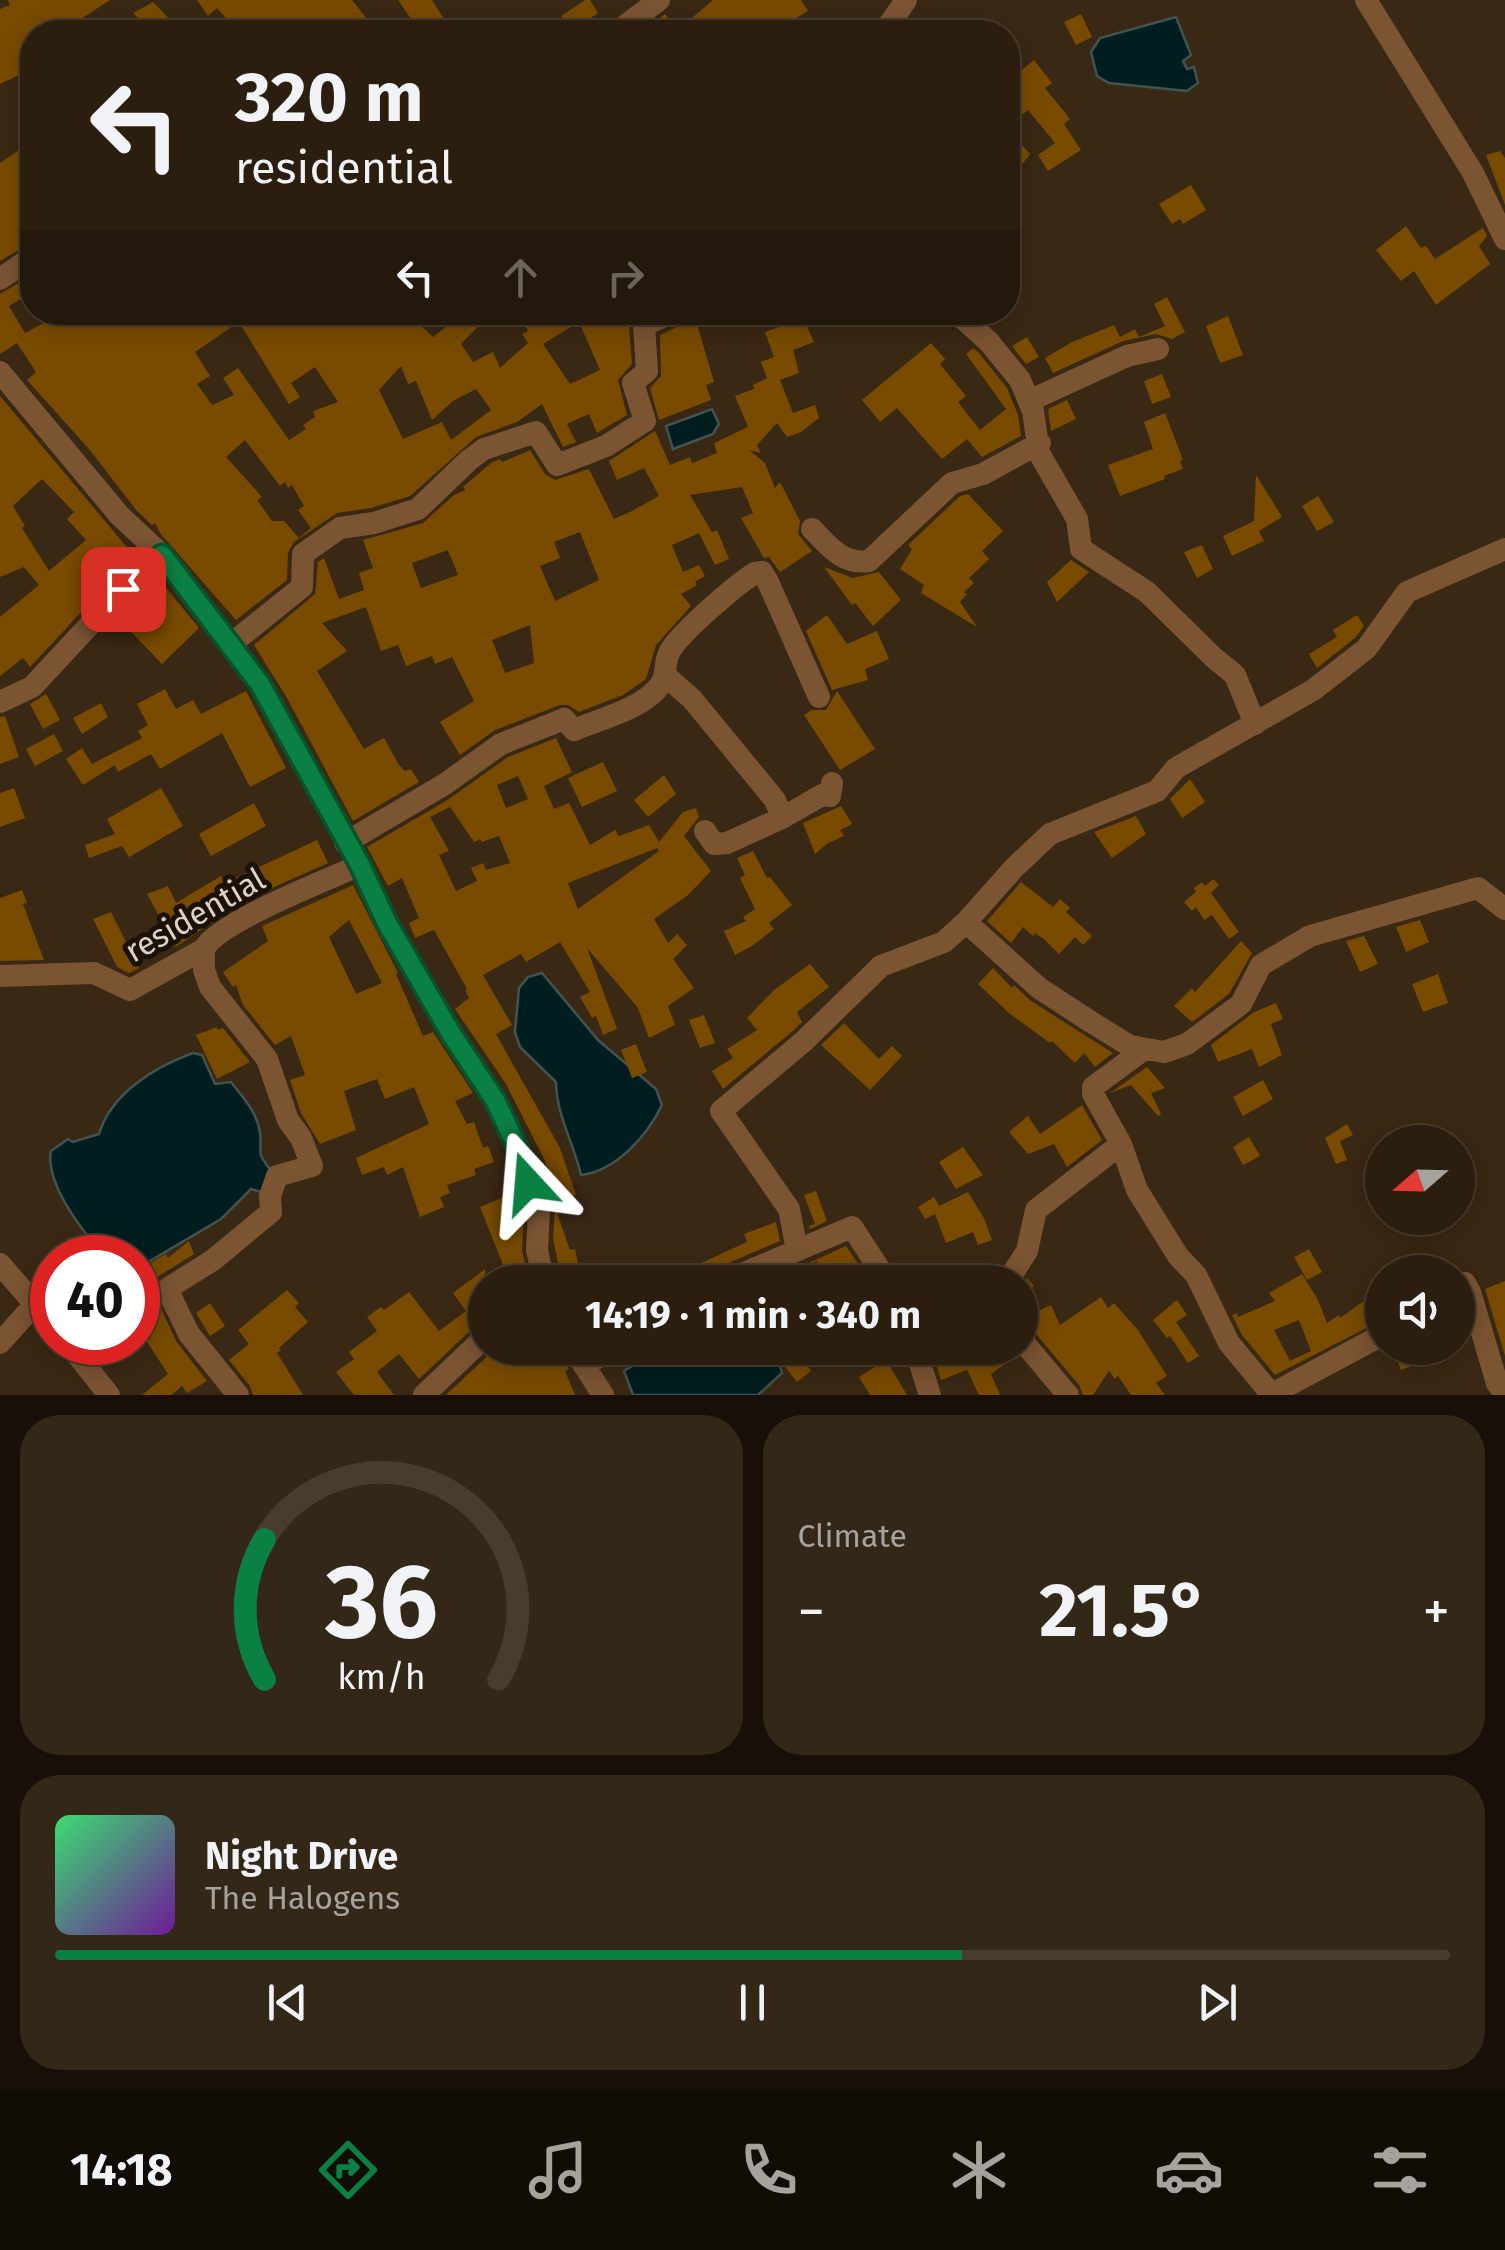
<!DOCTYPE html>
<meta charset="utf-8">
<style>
:root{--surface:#2b1e0e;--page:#332717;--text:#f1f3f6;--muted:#a6a29e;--line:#473c2e;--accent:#0b8043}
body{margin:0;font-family:"Fira Sans",sans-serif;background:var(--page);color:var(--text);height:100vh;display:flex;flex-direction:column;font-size:38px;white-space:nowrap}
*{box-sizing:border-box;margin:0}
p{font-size:32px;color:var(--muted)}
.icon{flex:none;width:55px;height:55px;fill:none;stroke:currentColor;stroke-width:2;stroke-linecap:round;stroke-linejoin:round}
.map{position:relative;height:1395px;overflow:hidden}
.side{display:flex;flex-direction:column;gap:20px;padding:20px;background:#181008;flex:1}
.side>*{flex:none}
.banner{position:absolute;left:20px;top:20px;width:1000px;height:305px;border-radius:40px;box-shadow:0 5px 25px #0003,0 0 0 2px var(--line);background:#2b1e0e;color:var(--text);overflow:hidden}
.needle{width:65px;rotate:250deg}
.controls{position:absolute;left:1365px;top:1125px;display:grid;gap:20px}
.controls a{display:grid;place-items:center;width:110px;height:110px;border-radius:50%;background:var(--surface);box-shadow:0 5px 25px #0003,0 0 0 2px var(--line);font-size:50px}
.speed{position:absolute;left:30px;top:1235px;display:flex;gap:20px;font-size:50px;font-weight:700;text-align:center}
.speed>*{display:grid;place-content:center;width:130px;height:130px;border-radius:50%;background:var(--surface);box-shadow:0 5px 25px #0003,0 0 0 2px var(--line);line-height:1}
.speed .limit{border:15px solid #d22;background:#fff;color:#111}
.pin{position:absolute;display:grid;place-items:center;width:85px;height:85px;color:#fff;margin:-42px;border-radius:20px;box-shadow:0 5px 15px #0006}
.me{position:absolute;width:110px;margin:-55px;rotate:341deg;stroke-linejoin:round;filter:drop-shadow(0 0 8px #0008)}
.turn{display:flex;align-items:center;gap:35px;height:210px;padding:0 50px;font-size:45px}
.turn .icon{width:130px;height:130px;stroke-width:2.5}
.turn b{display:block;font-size:70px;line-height:85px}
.lanes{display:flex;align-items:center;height:95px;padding:0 50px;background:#0003;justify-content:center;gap:50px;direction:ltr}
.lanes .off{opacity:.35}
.big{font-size:75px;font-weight:700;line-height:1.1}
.side .tile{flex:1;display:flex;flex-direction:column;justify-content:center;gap:15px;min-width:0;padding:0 35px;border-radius:40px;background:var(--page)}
.side .dial{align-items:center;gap:0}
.dial svg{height:260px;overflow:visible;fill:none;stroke:var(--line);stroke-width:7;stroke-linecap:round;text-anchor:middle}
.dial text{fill:var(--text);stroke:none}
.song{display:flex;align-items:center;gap:30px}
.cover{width:120px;height:120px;border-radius:15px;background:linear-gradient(135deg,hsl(140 70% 55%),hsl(280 70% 35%))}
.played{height:10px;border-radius:5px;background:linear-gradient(90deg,var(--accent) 65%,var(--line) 65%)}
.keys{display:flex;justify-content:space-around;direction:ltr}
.heat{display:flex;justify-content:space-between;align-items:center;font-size:55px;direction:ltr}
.side .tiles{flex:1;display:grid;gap:20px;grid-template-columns:1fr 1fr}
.tile:last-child{grid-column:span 2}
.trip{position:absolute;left:468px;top:1265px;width:570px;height:100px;border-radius:50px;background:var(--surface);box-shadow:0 5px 25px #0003,0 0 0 2px var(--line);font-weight:700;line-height:100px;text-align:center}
.tabs{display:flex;height:160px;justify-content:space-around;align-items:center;background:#110c06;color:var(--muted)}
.tabs .icon{width:70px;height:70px}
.tabs .selected{color:var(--accent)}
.tabs b{font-size:45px;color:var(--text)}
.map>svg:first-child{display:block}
</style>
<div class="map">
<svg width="1505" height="1395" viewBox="0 0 1505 1395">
<rect width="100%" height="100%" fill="#392813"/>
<!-- water -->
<path fill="#001e1f" stroke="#425451" stroke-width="2.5" d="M1176,17L1191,55L1183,61L1187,69L1194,67L1198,83L1187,91L1109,83L1097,76L1091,52L1100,38Z
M712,409L719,424L713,434L673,449L666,426Z
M542,973L598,1040L656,1089L662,1105C647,1136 616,1171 581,1175C574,1144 556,1114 556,1082L520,1047L515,1032L519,988L528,977Z
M193,1053L202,1055L215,1084L231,1082C243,1097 258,1114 260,1133C263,1156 254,1148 271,1171L261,1192L251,1189L221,1219L138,1268V1258L121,1257L114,1248L101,1252C81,1229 45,1183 51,1151L68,1139L73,1142L99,1134C111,1094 154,1067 193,1053Z
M652,1348H775L782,1373L758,1395H633L624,1371L654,1353Z"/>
<!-- building -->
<path fill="#794b00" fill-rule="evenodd" d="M8,0H110L61,32H32V69L0,84V9L10,5Z
M197,0H352L371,24L361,32H265L253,19L238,32L217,8L208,16Z
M398,0H432L452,32H420Z
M585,0H590L598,13L571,32L561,16Z
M713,0H801L808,11L773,32H643L665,14L678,30Z
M153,2L182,32H152L133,13Z
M1081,14L1092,37L1076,45L1064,22Z
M1034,60L1052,83L1045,88L1070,119L1064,124L1081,150L1048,171L1038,155L1055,143L1028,110L1008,125V81Z
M1015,137L1030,154L1008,183V143Z
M32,141V242L0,261V163Z
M1500,151L1505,158V205L1486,155Z
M1191,185L1206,210L1183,224L1180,219L1172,224L1159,204Z
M1406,226L1421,248L1426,246L1435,259L1483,228L1487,236L1479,246L1490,264L1436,305L1414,271L1401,281L1376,250Z
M32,275V292L9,306L25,333L64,312H91L100,326L122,314L129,323L143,312H180L185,318L193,312H201L205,320L216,312H406L433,337L465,312H492L461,344L473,362L493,352L500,368L528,343L522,334L528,331L517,312H636L629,325L632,364L618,380L627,415L597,433L589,414L567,424L576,442L563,447L542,404L517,422L476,437L410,496L371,508L337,513L294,542L288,553L287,580L236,620L160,533L155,523L152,525L137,511L89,449L27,380L36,372L17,343L0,354V294ZM239,322L289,404L300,397L291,383L315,367L338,402L313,411L315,417L303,425L306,429L289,440L238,368L223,378L234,395L212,405L197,384L210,376L195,352ZM579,322L600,370L570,384L543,344ZM401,366L408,384L416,381L432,420L453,401L476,389L491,410L451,440L442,422L403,439L379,390ZM245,440L280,486L285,482L288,488L292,485L304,506L298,510L311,528L299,538L284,521H272L257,500L262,497L226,457Z
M1167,297L1185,332L1172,339L1156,334L1123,341L1053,373L1045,358L1070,343L1114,325L1120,337L1135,329L1139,337L1165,326L1154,304Z
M689,312H692L697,324L714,382L706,385L711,400L659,420L650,388L661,376L660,335L681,325Z
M1228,316L1243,355L1220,363L1206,326Z
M803,318L814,342L793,350L799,373L780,380L793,413L815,405L819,418L801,432L787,437L777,423L757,445L761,453L749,450L765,463L775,488L780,482L800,521L798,534L812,551L780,572L769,557L764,558L741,518L753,513L742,487L690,495L712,532L717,530L729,559L715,565L699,533L672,545L683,572L699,565L705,576L695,582L697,585L681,594L691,606L656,645L646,679L623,695L579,712L568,705H560L495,730L460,755L440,722L474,701L452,657L435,664L432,656L406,666L398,645L381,651L366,607L322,623L347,651L317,671L364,749L384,738L399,765L405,771L411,769L419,782L353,821L287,698L254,645L315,594L318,562L324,558L339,599L364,590L359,573L373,568L363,540L423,523L454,495L466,490L463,487L491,463L500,459L502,462L530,450L545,474L555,480L589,469L614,519L630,512L659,496L644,468L617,480L609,461L655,431L670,465L690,457L692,463L717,453L714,443L748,427L735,396L754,389L753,385L767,378L761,362L774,357L765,332ZM580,532L599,580L555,601L540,566L560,558L554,542ZM448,550L458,575L421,588L412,563ZM530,625L534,663L505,673L492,640Z
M1027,337L1039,357L1026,364L1012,346Z
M931,343L945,359L940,364L966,396L958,402L980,430L1006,409L966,354L973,348L978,352L1007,388L1018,415L1021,436L982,457L967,439L942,459L897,408L880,422L862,400Z
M1162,374L1171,397L1152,404L1144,381Z
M0,396L136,558L112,579L30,667L23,658L0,676V617L39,585L24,567L0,577ZM42,479L74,512L67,519L86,540L49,571L22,528L25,526L13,506Z
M1067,400L1076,419L1051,431L1048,409Z
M1165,413L1183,460L1180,461L1183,469L1164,476L1165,479L1120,496L1108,465L1153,449L1144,422Z
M1256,475L1282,517L1259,531L1264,541L1232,556L1223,536L1254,521Z
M968,494L1003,531L982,551L989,559L969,578L974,583L964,592L967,594L960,602L977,627L921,593L924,585L900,569L912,549L908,545L960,496Z
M1318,496L1334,522L1317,531L1302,506Z
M1202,545L1213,569L1197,578L1184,552Z
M1071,560L1089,572L1057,602L1047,582Z
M824,567L853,578L879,572L901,600L873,626L855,603L852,605Z
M159,579L199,628L162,664L117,617Z
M827,615L847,644L877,631L889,659L865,669L868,680L832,690L806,631Z
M1357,615L1364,626L1355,638L1317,668L1309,654L1337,637L1333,630Z
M165,689L176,709L193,700L201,714L246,691L286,768L250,787L222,733L160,769L151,754L118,772L115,765L83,785L66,759L82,748L92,764L142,738L138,731L148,725L137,704Z
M837,691L875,749L840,770L804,715L812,710H826Z
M46,694L60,720L43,729L30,704Z
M101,703L108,717L82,734L73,718Z
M5,716L19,757L0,764V717Z
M54,734L63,751L35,766L26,749Z
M556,738L572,772L544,786L554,809L569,803L590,845L615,830L619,836L649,825L659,842L683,812L696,808L699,817L684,836L711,871L688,895L654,919L668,943L677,934L687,945L673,959L694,988L668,1006L675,1025L649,1038L638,1008L587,948L617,1029L603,1035L596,1016L592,1018L580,997L590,992L560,942L526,962L521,954L483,975L512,1025L496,1034L560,1148L576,1195L555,1202L556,1193L544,1159L506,1084L455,1009L469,998L465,990L467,989L434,930L415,938L409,923L419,918L402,878L388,886L367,847L446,801L450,807L430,817L449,851L439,855L456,891L477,881L471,868L483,863L486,870L510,863L499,836L482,842L480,839L474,842L446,801L508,757ZM518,776L528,799L506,808L497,785ZM657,848L659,851L578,909L568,883Z
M603,762L617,791L582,807L568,778Z
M664,775L676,794L648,817L634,800Z
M1190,779L1205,802L1182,818L1170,799Z
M14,788L25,818L0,827V793Z
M161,788L183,826L129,857L122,846L89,858L85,845L115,834L107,819Z
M254,803L266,826L211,856L199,834Z
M841,806L852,824L840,830L844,836L828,843L815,854L803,823Z
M1136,816L1146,834L1112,858L1094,832Z
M317,840L328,863L243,901L176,947L147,894L168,886L176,903L221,876L225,883Z
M753,851L767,878L770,877L792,905L769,923L774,929L752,946L735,955L724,931L746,921L743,917L755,909L740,878L745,875L737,858Z
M1213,879L1219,885L1211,893L1239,932L1229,939L1212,915L1204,920L1196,907L1192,911L1184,902L1196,892L1194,888L1202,882L1205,886Z
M1021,882L1053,907L1060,899L1070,908L1066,912L1092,936L1083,945L1075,937L1059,954L1044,939L1035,933L1033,936L1023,927L1011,943L987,921Z
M353,885L398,973L396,974L423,1036L433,1032L473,1093L455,1101L467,1124L474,1122L483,1148L488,1146L494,1162L474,1169L476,1175L447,1185L450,1193L440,1197L444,1207L420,1217L403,1167L387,1175L384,1167L362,1175L356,1158L429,1124L414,1087L385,1099L377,1079L344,1091L356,1130L320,1144L301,1113L290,1080L305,1075L291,1036L275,1045L243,1005L236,985L233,987L223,972L268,941L262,926ZM349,920L382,983L356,994L329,937Z
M22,890L27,903L23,904L44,960L0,961V898Z
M111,912L139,968L129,973L117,967L93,919Z
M1420,920L1429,942L1406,952L1396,927Z
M1364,936L1378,964L1360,972L1346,941Z
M1241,941L1252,953L1229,994L1192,1022L1174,1006L1192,988L1195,992Z
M810,964L829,987L797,1012L802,1022L794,1030L723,1089L712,1071L733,1058L727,1049L757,1030L747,1018L774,990Z
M993,968L1012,988L1014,985L1031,1001L1113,1053L1095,1067L1084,1053L1075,1063L1052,1041L1050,1043L1010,1014L978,984Z
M1438,974L1448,1003L1423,1012L1412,984Z
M1276,1003L1283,1019L1271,1024L1282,1055L1259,1067L1252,1049L1218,1062L1211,1045L1254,1012Z
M704,1015L715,1043L700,1048L689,1020Z
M844,1023L879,1059L892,1046L902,1056L870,1090L821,1045Z
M217,1027L218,1030L223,1028L250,1062L217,1079L196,1035Z
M636,1044L647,1072L632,1078L621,1050Z
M1147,1067L1165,1088L1151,1093L1161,1114L1158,1116L1131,1085L1110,1093Z
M1263,1080L1273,1099L1243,1116L1233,1097Z
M1082,1105L1102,1140L1067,1167L1054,1144L1028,1154L1009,1132L1028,1116L1040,1134Z
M1347,1124L1353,1135L1340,1141L1347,1160L1336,1164L1325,1138Z
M1249,1137L1260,1156L1243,1165L1233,1147Z
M963,1147L983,1175L956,1189L939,1162Z
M816,1191L827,1221L810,1229L809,1226L815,1224L804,1195Z
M968,1192L984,1218L992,1240L978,1245L973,1232L946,1243L935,1214L925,1219L918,1207L934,1197L939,1206Z
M507,1196L511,1208L521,1204L524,1213L522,1250L529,1282H510L480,1207Z
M555,1207L570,1250L575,1249L582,1282H562L553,1239Z
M776,1222L780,1241L717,1268L706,1279L699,1264L747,1242L744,1234Z
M189,1241L194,1254L159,1276L152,1289L176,1341L207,1381L187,1393L182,1386L171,1395H142L168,1374L138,1328V1307L153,1298L140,1269L166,1254L168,1258Z
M846,1246L863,1271L825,1282L817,1261L780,1276Z
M1309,1249L1322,1272L1307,1280L1294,1257Z
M485,1269V1322L475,1326L419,1379L399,1354L377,1372L394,1395H354L346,1385L336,1372L354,1359L349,1352L377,1331L367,1317L381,1307L384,1310L409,1292L439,1331L466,1311L453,1293Z
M1302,1274L1318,1300L1327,1323L1339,1315L1340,1318L1361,1303L1382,1296V1320L1275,1375L1242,1335L1232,1315L1237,1313L1238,1317L1275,1301L1269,1293ZM1299,1320L1311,1351L1290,1361L1274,1330Z
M1027,1278L1034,1286L1023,1296L1038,1311L1051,1305L1060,1325L1101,1297L1108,1308L1114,1303L1138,1330L1167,1376L1156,1383L1165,1395H1131L1118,1376L1115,1379L1109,1371L1093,1395H1083L1079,1385L1031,1328L1020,1323V1290Z
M1505,1281V1356L1485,1289Z
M287,1290L299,1303L295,1307L308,1322L279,1348L281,1350L277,1353L303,1395H253L250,1386L229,1360L249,1344L238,1330Z
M1177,1300L1187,1315L1176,1322L1199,1356L1188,1363L1170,1336L1167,1338L1153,1320Z
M210,1303L225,1326L210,1336L196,1313Z
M496,1348H558L569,1369L565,1371L575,1395H446Z
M931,1348H1008L1016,1356L991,1374L1000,1395H979L967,1370L941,1380Z
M1393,1348H1417L1423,1362L1401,1370Z
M796,1351L811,1371L797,1382L782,1363Z
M886,1360L907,1395H870L859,1377Z"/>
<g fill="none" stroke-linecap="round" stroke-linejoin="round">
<!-- minor -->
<path stroke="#7b5432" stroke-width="22" d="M1366,0L1473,173L1505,239
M617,32L659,0
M884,32L906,0
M0,279L32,257
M956,312L989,342L1020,380L1033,411L1039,453L1077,519L1081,549L1147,592L1213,657L1235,675L1255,724
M0,372L120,516L162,555L260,683L360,865L387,923L452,1035L495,1099L519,1151L539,1211L537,1250L544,1282
M1033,411L1031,400L1127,356L1158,349
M812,529C829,546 842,565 869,561L952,483L983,474L1040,443
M231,644L302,587L303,554L340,528L374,523L418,509L469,460L484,449L536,432L557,465L606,446L645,421L633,383L647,371L644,325L674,312
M666,676L692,699L775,800L782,818L727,843L714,844L705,831
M0,702L32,687L123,589L162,555
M782,818L822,795L830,796L832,783
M345,843L445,784L501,744L564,719L574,730C600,719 638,710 657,689C669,676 663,666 669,653C677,635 737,584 755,573L762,572L768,582L819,697
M966,922L1014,868L1050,834L1157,791L1176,768L1313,690L1366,649L1407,592L1505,549
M204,949V970L210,987L267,1059L288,1120L301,1138L312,1166L277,1176L270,1196L271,1212L213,1260L167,1289L189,1334L238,1395
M0,976L94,973L130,990L204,949C218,922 327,880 360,865
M1142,1051L1093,1087V1094L1121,1144L1137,1190L1178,1256L1196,1275L1229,1343L1272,1395
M797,1250L789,1209L721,1111L804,1041L881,966L944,942L966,922L1039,988L1091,1022L1130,1046L1164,1052L1187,1044L1241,1004L1261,965L1310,936L1478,888L1505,909
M0,1264L52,1324
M723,1282L852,1227L888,1282
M1007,1282L1027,1251L1036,1210L1121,1144
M1458,1283H1465L1470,1292L1497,1383L1505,1395
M1020,1338L1068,1395
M67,1342L109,1395
M0,1343L36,1303
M573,1348L603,1395
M915,1348L930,1395
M584,1366L613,1348
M1272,1394L1382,1335
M424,1395L485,1337"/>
</g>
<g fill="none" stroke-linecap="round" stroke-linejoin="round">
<!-- route casing -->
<g stroke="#07532c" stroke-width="25">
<path id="route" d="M123,589L162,555L260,684L360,865L387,923L452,1035L495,1100L519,1151L528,1183"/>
</g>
<!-- route -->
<use href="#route" stroke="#0b8043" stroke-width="18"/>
</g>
<g text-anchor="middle" stroke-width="10" stroke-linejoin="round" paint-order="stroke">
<!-- street labels -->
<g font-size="32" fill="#ddd2c5" stroke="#1a1209">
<text transform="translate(195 915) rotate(-30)" y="11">residential</text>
</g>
</g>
</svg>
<div class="controls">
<a><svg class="needle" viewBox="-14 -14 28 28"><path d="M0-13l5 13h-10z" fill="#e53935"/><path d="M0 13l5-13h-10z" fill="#a6a29e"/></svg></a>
<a><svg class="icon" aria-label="sound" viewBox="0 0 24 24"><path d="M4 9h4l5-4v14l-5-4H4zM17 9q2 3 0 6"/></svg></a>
</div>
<div class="speed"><div class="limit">40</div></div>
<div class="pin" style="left:123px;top:589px;background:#d93025"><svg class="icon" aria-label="arrive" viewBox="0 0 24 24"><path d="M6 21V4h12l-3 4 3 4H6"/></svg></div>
<svg class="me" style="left:528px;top:1183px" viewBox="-20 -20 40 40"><path d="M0-17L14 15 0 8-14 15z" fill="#0b8043" stroke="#fff" stroke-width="4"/></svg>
<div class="trip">14:19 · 1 min · 340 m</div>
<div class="banner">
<div class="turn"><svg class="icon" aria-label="left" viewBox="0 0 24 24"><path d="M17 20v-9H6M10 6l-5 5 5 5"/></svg><div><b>320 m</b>residential</div></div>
<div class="lanes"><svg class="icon" aria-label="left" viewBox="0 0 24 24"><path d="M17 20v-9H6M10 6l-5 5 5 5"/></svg><svg class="icon off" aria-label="ahead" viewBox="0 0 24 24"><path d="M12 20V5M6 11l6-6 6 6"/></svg><svg class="icon off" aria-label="right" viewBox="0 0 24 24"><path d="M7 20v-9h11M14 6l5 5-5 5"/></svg></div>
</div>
</div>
<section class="side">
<div class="tiles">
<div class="tile dial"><svg viewBox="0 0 100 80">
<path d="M14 69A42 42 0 1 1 86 69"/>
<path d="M14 69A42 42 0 0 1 14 26" stroke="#0b8043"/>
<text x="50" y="56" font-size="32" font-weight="700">36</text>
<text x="50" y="72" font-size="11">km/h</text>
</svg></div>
<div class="tile"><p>Climate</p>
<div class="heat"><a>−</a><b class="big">21.5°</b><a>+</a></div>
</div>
<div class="tile">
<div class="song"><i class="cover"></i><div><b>Night Drive</b><p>The Halogens</p></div></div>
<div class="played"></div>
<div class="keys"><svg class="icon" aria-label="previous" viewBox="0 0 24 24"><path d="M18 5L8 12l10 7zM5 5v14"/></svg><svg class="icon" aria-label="pause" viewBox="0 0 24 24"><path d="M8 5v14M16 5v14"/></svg><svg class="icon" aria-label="next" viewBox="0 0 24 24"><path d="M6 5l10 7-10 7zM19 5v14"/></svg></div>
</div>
</div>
</section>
<nav class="tabs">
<b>14:18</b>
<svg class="icon selected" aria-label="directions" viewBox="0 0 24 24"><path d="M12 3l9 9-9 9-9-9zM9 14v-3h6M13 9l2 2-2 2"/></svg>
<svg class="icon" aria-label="music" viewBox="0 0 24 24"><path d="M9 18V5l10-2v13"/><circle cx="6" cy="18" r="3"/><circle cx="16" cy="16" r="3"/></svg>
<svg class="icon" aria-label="phone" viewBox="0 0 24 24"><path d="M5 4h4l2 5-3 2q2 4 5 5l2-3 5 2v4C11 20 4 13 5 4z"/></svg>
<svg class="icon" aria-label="climate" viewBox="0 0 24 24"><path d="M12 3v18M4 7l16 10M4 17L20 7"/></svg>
<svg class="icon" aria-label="car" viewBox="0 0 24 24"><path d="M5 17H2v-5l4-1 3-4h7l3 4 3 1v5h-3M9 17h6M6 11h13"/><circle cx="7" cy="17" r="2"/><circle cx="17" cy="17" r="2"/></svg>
<svg class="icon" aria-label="filters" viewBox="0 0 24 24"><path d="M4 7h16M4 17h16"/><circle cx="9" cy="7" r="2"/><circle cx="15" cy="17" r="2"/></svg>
</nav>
